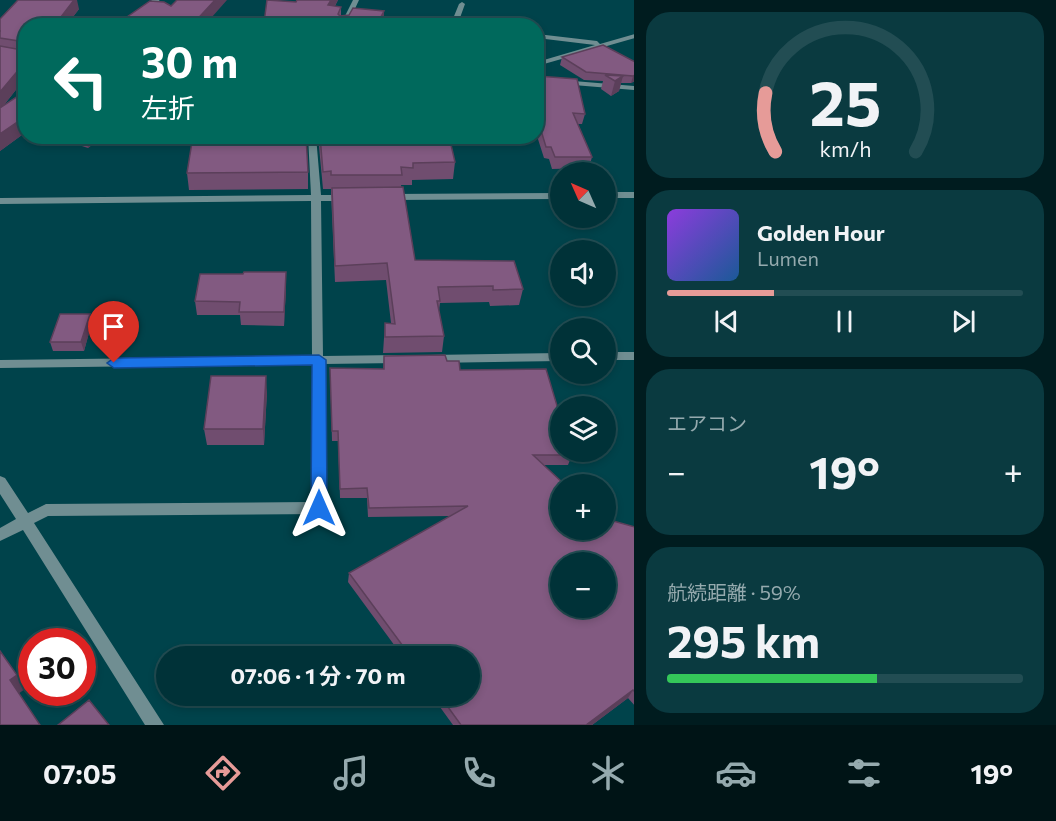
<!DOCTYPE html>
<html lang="ja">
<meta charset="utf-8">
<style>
:root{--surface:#003238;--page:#0a3a40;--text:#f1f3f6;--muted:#95aaae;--line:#224d53;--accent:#e69b98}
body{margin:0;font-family:Commissioner,"Noto Sans JP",sans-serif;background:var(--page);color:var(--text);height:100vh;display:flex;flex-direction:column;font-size:22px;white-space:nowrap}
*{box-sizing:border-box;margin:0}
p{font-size:20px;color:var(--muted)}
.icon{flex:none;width:33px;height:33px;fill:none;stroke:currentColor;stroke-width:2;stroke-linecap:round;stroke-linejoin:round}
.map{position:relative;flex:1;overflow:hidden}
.drawer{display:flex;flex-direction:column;gap:12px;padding:12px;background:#001c1f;width:422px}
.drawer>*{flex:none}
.hud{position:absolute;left:18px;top:18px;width:526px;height:126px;border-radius:24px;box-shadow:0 3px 9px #0003,0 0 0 2px var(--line);background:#00695c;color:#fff;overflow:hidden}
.needle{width:39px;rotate:315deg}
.controls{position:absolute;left:550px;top:162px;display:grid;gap:12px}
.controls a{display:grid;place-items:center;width:66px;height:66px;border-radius:50%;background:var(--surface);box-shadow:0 3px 9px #0003,0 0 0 2px var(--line);font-size:30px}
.speed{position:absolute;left:18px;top:628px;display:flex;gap:12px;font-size:30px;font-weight:700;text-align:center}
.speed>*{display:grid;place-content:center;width:78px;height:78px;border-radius:50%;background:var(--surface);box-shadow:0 3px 9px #0003,0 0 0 2px var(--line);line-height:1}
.speed .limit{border:9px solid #d22;background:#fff;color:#111}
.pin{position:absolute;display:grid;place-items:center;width:51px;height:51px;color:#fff;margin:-62px -26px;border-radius:50% 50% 50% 0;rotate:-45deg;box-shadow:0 0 6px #0007}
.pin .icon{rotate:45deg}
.me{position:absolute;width:66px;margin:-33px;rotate:0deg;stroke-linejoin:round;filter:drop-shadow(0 0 4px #0008)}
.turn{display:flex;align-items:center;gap:21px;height:126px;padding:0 24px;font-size:27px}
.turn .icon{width:78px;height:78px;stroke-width:2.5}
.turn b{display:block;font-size:42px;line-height:51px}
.big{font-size:45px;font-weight:700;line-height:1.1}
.drawer .card{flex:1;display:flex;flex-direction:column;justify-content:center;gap:9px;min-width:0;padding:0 21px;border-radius:24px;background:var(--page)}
.drawer .dial{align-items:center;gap:0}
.dial svg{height:156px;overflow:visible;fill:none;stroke:var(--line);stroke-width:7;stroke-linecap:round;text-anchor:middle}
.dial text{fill:var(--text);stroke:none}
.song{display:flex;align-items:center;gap:18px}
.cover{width:72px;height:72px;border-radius:9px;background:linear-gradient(135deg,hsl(270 70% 55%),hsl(210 70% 35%))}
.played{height:6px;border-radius:3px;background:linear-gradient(90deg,var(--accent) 30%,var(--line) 30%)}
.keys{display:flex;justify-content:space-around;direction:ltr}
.heat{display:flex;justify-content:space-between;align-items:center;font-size:33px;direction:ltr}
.charge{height:9px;border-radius:4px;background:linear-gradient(90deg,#34c759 59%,var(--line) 0)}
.trip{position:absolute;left:156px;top:646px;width:324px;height:60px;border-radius:30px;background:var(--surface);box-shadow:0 3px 9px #0003,0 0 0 2px var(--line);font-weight:700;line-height:60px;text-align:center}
.tabs{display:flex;height:96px;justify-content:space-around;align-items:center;background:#001416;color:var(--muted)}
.tabs .icon{width:42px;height:42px}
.tabs .current{color:var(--accent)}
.tabs b{font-size:27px;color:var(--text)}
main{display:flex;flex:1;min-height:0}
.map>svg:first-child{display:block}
</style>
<main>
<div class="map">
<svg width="635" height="725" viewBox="0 0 635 725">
<rect width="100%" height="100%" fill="#00434b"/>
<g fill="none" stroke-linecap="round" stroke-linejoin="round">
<!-- street -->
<path fill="#708e92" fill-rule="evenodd" d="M151,0H159L160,2L130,26H122L153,2Z
M353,0H359L347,26H340Z
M462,2L465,4L457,26H450L459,4Z
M537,34L597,41L600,44L635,34V38L537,66V62L595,45L537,38Z
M537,78L635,86V90L537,82Z
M308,136H316L321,195H347L352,198L347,201H321L323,356L398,355L404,359L398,363L324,364L326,508L324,512L319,514L48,516L34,523L164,725H145L23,530L0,541V528L16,519L0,494V476L5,478L28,513L46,504L312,502V364L0,368V360L312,356L311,201L0,204V198L311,195Z
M606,192H635V198H606Z
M561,193V199L391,200L386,197L391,194Z
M606,352H635V360H606Z
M561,353V361L430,363L424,359L430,355Z"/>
</g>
<!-- wall -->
<path fill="#704d6f" d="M297,0H338L335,6L341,7V16L384,11L383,23L382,26H264V23L296,2Z
M79,9L66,26H26V77L4,105L24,92L26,85V132L0,151V19Z
M562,57L635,62V81L631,83H621L619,91L611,96L601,89L603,81L584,80L560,65Z
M537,76L585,114L582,124H578L592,157L589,168L552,169L549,159L544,158L537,136Z
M51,136H103L88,148Z
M318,136H449L455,162L453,179L412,180V185H401L415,260L523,289L519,305L490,306L489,302L440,303L439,311L444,336L442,352L383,353L385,323H391L386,280L335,282L331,193V189H323Z
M308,172V189L189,190L187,173Z
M286,272V286L284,326L241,325L240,315H197L195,301L243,274Z
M92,322L84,351H53L50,342Z
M384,356L447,361L460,370L572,455L568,465H543L561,530L635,527V706L628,698L592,725H453L432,696H470V657H403L348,582L349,573L450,516L368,517L367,498H340L338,441H332L330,368L383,369Z
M267,392L264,445H207L204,429Z"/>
<!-- shaded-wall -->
<path fill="#5b3f5a" d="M74,0H77L79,9L66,26H54Z
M215,0H227L204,26H191Z
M331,0H338L328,18V5Z
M384,11L383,23L382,26H376Z
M26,61V77L0,110V92Z
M635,75V81L631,83L633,76Z
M623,76L619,91L611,96L615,81Z
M25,116L26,132L0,151V134Z
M85,136H103L88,148Z
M286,272V286L284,326V312Z
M90,314L92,322L84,351L81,342Z
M266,376L267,392L264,445L263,429Z
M17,675L25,689L18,694L10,680Z
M633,690L628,698L592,725H586Z"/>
<!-- building -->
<path fill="#825a81" stroke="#5b3f5a" stroke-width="1.5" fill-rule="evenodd" d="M18,0H74L54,26H26V61L0,92V46L22,50L25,47V42L0,38V31H1H0V19Z
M177,0H215L191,26H114L150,1L164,2L171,6Z
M267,0L296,2L297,0H331L328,5L341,7L338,14L340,16L349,15L353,8L384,11L376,26H283L264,23Z
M603,45L635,62V75L633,76L586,72L562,57Z
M605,75L623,76L615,81Z
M537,76L577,79L585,114L573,113L592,157H555L551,147H546L537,117Z
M25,85H26V116L0,134V108L24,92Z
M193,136H306L308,172L187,173Z
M320,136H449L455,162L413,163V168L401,167L402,175H331V171L323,172Z
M403,187L415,260L514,261L523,289L493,290V286L438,287L440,301H437L444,336L385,337V323L395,324L387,263L335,266L332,188Z
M244,272H286L284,312H239L240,302L195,301L200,274H243Z
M60,314H90L81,342H50Z
M445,355L447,361H459L460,370L546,369L561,419V452H571L572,455H533L564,484H561V530H606V519L635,527V692L633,690L586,725H461L440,696H470V657H411L349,573L468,506L369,508L367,488L340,489L338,431H332L330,368L384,369V356ZM561,562H606V608H561Z
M211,376H266L263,429H204Z
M0,651L17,675L10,680L40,725H0Z
M89,700L109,725H58Z"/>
<!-- route -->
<path fill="#1a73e8" stroke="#114b97" stroke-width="1.5" d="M319,355L326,360L327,508L325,512L319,514L314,512L311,508L312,365L114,368L107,363L114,358Z"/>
</svg>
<div class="controls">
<a><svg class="needle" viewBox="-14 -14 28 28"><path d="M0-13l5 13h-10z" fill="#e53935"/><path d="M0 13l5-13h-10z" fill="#95aaae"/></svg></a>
<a><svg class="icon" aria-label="sound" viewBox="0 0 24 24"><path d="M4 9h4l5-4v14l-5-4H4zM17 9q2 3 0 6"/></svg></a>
<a><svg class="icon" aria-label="search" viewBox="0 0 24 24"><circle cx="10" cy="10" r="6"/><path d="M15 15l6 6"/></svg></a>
<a><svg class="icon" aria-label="layers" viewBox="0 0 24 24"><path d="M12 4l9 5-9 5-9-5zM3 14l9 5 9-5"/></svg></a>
<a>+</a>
<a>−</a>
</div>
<div class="speed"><div class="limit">30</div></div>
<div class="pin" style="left:114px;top:363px;background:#d93025"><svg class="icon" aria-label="arrive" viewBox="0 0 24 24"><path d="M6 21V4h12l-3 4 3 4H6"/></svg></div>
<svg class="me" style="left:319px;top:508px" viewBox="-20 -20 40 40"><path d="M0-17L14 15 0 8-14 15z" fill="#1a73e8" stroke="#fff" stroke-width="4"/></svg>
<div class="trip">07:06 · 1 分 · 70 m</div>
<div class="hud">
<div class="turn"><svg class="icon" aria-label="left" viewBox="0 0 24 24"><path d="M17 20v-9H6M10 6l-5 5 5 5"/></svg><div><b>30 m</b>左折</div></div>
</div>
</div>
<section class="drawer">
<div class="card dial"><svg viewBox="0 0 100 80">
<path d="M14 69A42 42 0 1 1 86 69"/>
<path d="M14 69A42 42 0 0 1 9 39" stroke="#e69b98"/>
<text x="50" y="56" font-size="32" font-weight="700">25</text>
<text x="50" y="72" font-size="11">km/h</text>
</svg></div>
<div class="card">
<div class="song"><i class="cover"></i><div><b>Golden Hour</b><p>Lumen</p></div></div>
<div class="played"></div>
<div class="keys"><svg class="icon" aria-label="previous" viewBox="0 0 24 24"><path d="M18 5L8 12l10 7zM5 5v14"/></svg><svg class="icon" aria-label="pause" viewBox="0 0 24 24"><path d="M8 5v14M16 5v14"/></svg><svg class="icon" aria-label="next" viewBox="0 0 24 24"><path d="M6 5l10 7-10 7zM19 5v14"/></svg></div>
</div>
<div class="card"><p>エアコン</p>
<div class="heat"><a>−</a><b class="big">19°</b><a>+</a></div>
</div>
<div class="card"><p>航続距離 · 59%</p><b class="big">295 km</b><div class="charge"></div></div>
</section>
</main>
<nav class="tabs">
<b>07:05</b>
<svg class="icon current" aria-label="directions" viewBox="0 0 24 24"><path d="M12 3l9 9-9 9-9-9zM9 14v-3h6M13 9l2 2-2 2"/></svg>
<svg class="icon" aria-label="music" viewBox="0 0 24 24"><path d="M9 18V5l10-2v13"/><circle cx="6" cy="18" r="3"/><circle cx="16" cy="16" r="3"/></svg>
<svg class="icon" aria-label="phone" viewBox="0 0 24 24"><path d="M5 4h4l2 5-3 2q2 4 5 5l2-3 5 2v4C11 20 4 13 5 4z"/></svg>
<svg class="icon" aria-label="climate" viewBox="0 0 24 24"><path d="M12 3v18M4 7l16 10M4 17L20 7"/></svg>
<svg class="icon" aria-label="car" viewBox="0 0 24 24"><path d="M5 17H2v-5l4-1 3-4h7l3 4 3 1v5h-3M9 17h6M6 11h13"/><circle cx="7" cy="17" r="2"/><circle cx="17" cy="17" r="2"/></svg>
<svg class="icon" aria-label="filters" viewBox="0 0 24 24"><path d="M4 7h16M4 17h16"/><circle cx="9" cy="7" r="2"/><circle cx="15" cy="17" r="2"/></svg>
<b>19°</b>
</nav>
